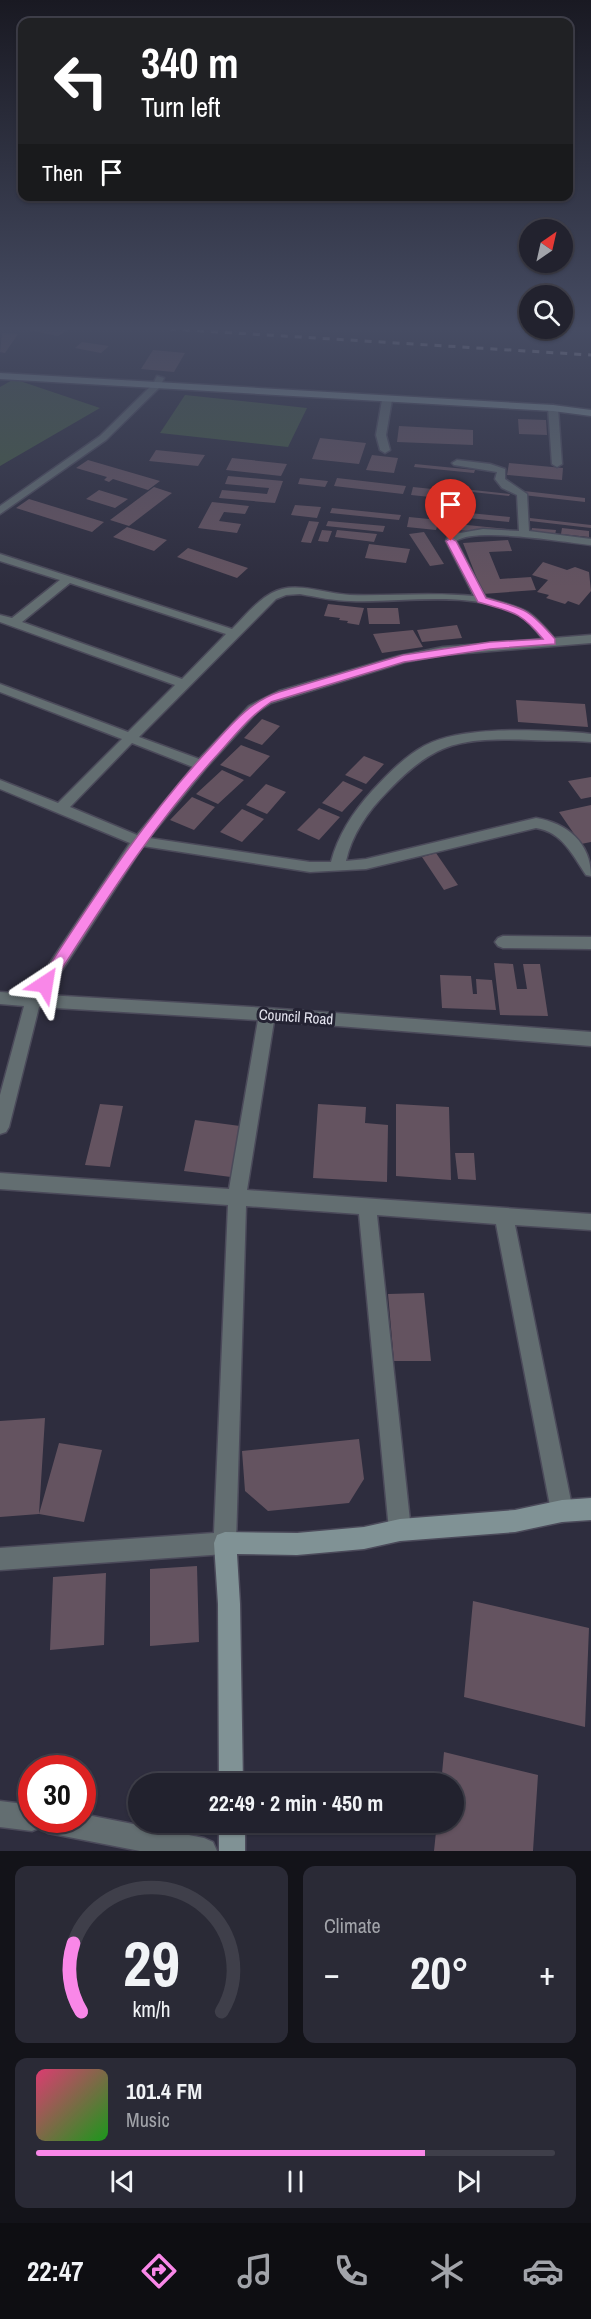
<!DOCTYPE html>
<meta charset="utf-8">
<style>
:root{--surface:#22222e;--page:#2a2a36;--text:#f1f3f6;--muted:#a2a4aa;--line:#3f3f4a;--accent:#f987e8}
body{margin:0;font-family:"Archivo Narrow",sans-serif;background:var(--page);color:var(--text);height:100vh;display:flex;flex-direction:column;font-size:22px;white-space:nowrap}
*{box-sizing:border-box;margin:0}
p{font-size:20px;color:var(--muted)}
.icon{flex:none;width:33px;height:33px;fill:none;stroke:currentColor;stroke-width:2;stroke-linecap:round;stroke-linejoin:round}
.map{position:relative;height:1851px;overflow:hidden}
.sheet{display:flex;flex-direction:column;gap:15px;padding:15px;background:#131319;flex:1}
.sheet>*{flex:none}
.hud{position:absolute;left:18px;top:18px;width:555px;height:183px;border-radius:12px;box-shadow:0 2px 4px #0004,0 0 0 2px var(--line);background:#202124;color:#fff;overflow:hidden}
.needle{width:39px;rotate:34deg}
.controls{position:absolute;left:519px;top:219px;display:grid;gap:12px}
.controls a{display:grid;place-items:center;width:54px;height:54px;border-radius:50%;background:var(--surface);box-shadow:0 2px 4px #0004,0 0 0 2px var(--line);font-size:30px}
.speed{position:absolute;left:18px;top:1755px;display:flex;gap:12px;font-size:30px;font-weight:700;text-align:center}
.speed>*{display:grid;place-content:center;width:78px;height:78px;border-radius:50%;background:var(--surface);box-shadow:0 2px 4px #0004,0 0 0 2px var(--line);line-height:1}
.speed .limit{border:9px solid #d22;background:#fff;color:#111}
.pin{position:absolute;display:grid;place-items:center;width:51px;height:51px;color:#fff;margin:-62px -26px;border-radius:50% 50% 50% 0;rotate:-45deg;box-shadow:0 0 6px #0007}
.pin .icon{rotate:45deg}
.me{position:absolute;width:66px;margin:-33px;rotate:33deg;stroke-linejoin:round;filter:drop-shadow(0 0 4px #0008)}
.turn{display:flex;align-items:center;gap:21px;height:126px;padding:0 24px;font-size:27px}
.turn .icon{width:78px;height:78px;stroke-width:2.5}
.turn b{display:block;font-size:42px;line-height:51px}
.then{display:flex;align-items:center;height:57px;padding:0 24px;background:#0003;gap:12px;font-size:22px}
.big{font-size:45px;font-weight:800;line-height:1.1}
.sheet .widget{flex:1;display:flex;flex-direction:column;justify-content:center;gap:9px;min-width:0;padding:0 21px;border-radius:12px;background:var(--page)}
.sheet .dial{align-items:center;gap:0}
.dial svg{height:156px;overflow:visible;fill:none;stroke:var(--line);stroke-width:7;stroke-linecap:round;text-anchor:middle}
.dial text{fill:var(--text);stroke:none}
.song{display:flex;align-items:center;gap:18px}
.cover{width:72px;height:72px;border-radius:9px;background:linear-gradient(135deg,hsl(340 70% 55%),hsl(120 70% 35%))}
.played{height:6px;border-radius:3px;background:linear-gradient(90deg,var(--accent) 75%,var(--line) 75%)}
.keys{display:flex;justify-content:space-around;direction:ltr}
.heat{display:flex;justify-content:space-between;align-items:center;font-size:33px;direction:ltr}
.sheet .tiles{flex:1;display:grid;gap:15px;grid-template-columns:1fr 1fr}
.widget:last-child{grid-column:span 2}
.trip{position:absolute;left:128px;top:1773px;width:336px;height:60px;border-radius:30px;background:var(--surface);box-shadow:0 2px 4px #0004,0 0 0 2px var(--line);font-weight:800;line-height:60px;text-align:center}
.menu{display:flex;height:96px;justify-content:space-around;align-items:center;background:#0e0e12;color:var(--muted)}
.menu .icon{width:42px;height:42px}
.menu .on{color:var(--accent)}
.menu b{font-size:27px;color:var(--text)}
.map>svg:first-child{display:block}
</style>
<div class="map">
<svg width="591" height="1851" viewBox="0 0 591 1851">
<rect width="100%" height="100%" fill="#2e2d3e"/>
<!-- green -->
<path fill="#445a42" d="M14,379L100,408L0,466V387Z
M185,395L307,408L288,447L160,433Z"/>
<!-- building -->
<path fill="#645360" d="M19,328H56L68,330L58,336Z
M2,333L18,334L5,353L0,352Z
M82,342L109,346L101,353L75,348Z
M153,350L185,353L174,372L141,369Z
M518,419L546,420L547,435L519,434Z
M399,426L473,430V445L397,442Z
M320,438L366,443L359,464L312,459Z
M156,450L205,455L198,466L149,461Z
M372,455L398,458L394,473L366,470Z
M232,458L287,464L281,476L226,470Z
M88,460L160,481L148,490L113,479L109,482L104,480L107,477L76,468Z
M509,463L563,468L562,480L507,475Z
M415,464L475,470L474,473L414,467Z
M228,476L283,481L275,503L219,498L222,490L267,494L269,488L225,484Z
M300,478L328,481L325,487L298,484Z
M337,478L406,486L403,494L334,486Z
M154,487L172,493L129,526L110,520Z
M413,487L442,490L440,498L411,495Z
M445,487L510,494L509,496L445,489Z
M99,490L128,499L115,508L86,499Z
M524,491L585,498V502L523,495Z
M29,499L104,522L92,532L16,508Z
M212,502L249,506L245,514L224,512L219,521L241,524L237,533L198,528Z
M295,505L321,507L317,518L291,515Z
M332,508L401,515L399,520L330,513Z
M449,511L510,517L509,522L448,516Z
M409,517L439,520L436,530L407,527Z
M530,518L591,525V528L530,521Z
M309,521L319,522L311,543L301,542Z
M328,521L385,526L383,532L326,526Z
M447,523L507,529L506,534L479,532L445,529Z
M127,527L167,540L154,551L113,537Z
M532,528L556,530L555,535L531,532Z
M562,528L589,531V537L561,534Z
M322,530L332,531L328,542L318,541Z
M337,530L377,534L374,542L335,537Z
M424,532L444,564L430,566L409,534Z
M508,540L512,551L489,552L500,579L531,577L536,590L483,594L463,543Z
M369,544L410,549L406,563L365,558Z
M188,548L248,568L237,578L177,557Z
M543,562L567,570L575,567L589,572L591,591L579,605L568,601L565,604L546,598L549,595L537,592L548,580L532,575Z
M328,604L364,608L359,625L347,623L348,621L339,620L340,618L324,616Z
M367,608H398L400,624H369Z
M457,625L462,638L422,642L417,630Z
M413,630L423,647L382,653L373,634Z
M516,700L585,704L588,727L518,722Z
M262,719L280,726L262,745L244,738Z
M241,745L270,756L250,777L220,765Z
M364,756L384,764L366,784L345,775Z
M222,770L244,780L218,804L196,794Z
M591,777V797L581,799L568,781Z
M343,781L363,790L342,812L322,803Z
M266,784L286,792L267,814L246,805Z
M192,797L215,807L194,830L170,820Z
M591,805V842L581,844L559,812Z
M319,808L340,817L319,840L297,830Z
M242,809L264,819L242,842L220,832Z
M436,853L458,885L444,890L422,857Z
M494,963L513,964L517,989H527L523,964H540L548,1016L500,1015Z
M440,975L471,976L473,994H477L476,979L492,980L496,1010L442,1008Z
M100,1104L123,1106L110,1167L85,1165Z
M318,1104L366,1107L365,1123L388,1125L387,1182L313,1178Z
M396,1104L449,1107L451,1180L396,1176Z
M195,1120L240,1126L231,1177L184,1171Z
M455,1153H474L476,1180L458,1179Z
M424,1293L431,1361H394L388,1294Z
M45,1418L39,1514L59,1443L102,1450L84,1522L39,1514L0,1517V1421Z
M359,1439L364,1479L349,1503L268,1511L245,1491L242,1451Z
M197,1566L199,1642L150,1646V1569Z
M106,1573L104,1645L50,1650L53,1577Z
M473,1601L589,1628L585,1727L464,1697Z
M444,1752L538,1775L533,1851H434L437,1822H453V1784H441Z"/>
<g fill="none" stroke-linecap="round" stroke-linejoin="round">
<!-- street casing -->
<g stroke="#4b4a5a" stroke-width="3">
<path id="street" d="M157,376L164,378L160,387L106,440L0,514V506L100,436L153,384Z
M387,397L392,400L386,435L390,450L385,453L380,450L376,435L382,400Z
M553,405L558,408L562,464L557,467L552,464L548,408Z
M457,460L490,464L505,469V479L527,494L529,531L591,539V545C563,542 477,527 456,541L486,598C525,609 528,607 554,638L591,635V643L443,655L405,662L271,703L257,712L206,768L149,838L310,862H331C338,835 353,812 372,791C387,775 404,757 424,746C463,725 539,730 583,733L591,734V742C571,740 551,741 531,740C462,738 437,740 388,791C368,811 352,834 346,861L366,859L536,818C567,823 591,843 591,876L586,875C572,854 562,832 536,828L366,869L310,872L143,846L46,995L267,1008L591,1032V1046L274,1021L247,1190L591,1214V1230L515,1225L573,1511L570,1519L562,1522L554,1519L551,1511L496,1224L377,1215L411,1530L408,1538L400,1541L392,1538L389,1530L359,1214L246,1206L236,1543L233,1551L225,1554L0,1570V1548L214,1533L228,1205L0,1189V1173L229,1189L258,1020L39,1007L9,1127L6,1132L0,1134V1095L24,1006L0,1004V992L29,994L130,843L0,789V780L58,803L122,739L0,692V684L128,732L175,685L0,622V615L12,618L60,580L0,561V554L232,629C246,615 262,594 282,589C304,584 328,594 350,595C392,596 433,592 474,596L446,541L449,535L483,529L519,531L517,495L502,488L495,479L497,472L454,465L452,463ZM70,583L226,634L182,679L22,622ZM300,594C317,597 334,601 351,601C404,603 466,590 517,613C528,618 535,630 543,639L443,647L399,656L279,691L249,706L199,759L139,737L276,599L286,595ZM132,743L193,767L137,835L70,807Z
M503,936L591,937V949L503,948L498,946L495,942L498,938Z
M0,1801L32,1805V1820H82V1814L204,1838L213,1842L217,1851H140L48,1833L39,1828L32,1831L0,1827Z"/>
</g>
<!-- secondary casing -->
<g stroke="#4b4a5a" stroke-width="3">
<path id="secondary" d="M0,373L553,405L591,410V416L553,411L0,379Z
M591,1498V1520L562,1522L515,1532L400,1541L364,1549L297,1555L237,1554L240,1604L243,1784H219L218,1604L214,1543L217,1535L225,1532L297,1533L364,1527L400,1519L515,1510L562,1500Z
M219,1822H245V1851H219Z"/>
</g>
<!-- street -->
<use href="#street" fill="#636e71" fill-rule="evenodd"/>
<!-- secondary -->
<use href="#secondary" fill="#809295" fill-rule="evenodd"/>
<!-- rail -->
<path stroke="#cccbd7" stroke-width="3" stroke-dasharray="7 7" stroke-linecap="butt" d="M155,328L591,355"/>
</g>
<!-- sky -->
<linearGradient id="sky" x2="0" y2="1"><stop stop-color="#191922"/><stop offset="0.56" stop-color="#464c63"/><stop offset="1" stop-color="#464c63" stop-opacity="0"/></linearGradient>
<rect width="591" height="587" fill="url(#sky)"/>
<!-- route -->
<path fill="#f987e8" stroke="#a25897" stroke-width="1.5" d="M451,538L456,541L486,598C525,609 528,608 555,639V644L490,649L404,662L271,702C250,716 235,735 219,753C152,826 103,905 50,987H40L37,984L40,980C93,899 144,819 210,748C231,725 249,702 279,692L403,655L490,642L543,639C520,611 512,612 478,602L446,541Z"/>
<g text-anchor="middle" stroke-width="6" stroke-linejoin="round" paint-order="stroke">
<!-- street labels -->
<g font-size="15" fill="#e4e4ef" stroke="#242333">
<text transform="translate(296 1017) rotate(4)" y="5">Council Road</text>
</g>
</g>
</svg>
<div class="controls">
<a><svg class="needle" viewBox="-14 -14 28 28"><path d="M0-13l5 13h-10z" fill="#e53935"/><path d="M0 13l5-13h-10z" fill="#a2a4aa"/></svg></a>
<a><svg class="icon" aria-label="search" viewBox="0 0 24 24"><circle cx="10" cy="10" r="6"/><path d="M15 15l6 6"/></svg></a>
</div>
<div class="speed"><div class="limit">30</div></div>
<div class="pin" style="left:451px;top:541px;background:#d93025"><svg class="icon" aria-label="arrive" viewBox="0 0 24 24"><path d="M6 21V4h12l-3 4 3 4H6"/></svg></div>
<svg class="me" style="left:45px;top:984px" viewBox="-20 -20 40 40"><path d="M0-17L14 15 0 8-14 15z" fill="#f987e8" stroke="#fff" stroke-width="4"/></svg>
<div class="trip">22:49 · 2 min · 450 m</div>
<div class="hud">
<div class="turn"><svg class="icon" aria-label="left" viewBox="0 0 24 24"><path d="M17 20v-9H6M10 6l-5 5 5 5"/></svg><div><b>340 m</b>Turn left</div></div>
<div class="then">Then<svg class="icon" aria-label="arrive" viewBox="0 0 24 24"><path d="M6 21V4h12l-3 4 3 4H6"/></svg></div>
</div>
</div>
<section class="sheet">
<div class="tiles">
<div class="widget dial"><svg viewBox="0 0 100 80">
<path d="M14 69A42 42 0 1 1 86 69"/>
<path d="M14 69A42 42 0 0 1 10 34" stroke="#f987e8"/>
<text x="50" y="56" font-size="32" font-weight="700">29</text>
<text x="50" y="72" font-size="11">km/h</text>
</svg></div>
<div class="widget"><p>Climate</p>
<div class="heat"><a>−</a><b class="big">20°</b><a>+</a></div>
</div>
<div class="widget">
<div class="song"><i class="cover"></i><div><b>101.4 FM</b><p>Music</p></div></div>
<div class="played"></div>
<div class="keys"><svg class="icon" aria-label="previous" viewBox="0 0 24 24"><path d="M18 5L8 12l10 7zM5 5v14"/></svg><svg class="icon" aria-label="pause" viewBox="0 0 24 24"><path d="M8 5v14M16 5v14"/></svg><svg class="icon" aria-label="next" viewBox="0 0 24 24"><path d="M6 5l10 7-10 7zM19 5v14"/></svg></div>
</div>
</div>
</section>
<nav class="menu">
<b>22:47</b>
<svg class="icon on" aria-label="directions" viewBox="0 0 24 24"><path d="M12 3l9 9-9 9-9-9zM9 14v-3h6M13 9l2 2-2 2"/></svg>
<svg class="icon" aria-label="music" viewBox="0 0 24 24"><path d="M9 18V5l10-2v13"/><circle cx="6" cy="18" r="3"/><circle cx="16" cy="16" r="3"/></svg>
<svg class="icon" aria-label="phone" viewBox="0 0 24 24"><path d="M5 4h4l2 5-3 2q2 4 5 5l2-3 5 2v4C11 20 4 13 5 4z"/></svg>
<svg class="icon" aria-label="climate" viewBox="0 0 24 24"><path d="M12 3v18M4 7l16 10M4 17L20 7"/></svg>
<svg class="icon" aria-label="car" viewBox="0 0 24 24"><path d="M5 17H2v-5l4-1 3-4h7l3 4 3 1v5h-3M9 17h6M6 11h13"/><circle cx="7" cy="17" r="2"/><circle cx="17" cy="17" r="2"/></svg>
</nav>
